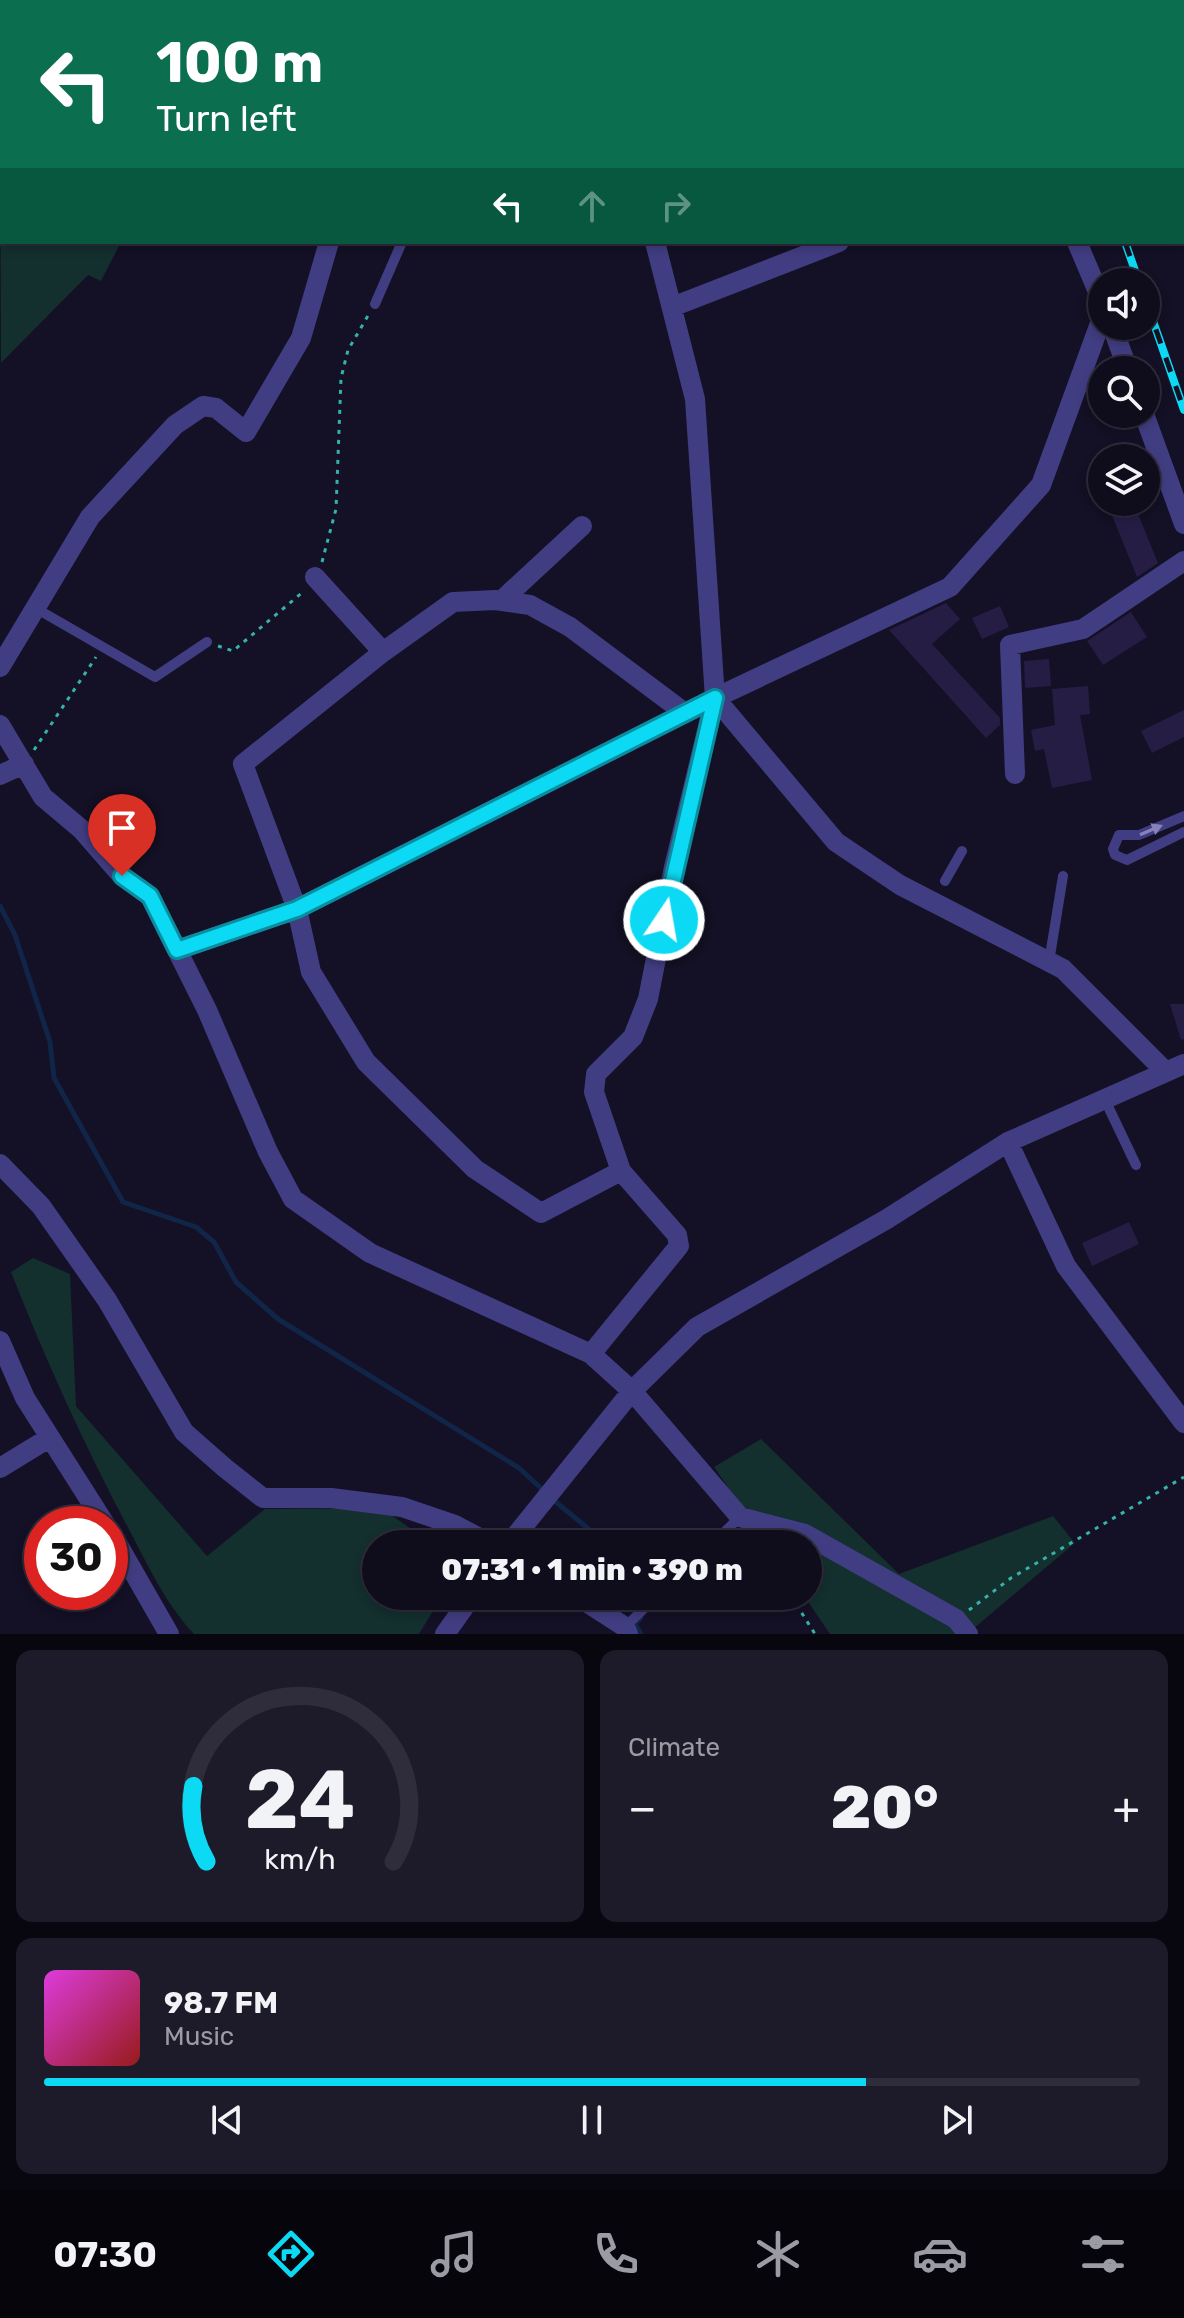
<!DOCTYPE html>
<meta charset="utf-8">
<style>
:root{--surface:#0f0c1c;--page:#1d1a29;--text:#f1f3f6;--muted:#9b9ba3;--line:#2f2c3b;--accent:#0cdaf4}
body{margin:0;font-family:Rubik,sans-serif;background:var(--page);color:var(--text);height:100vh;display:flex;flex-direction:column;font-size:30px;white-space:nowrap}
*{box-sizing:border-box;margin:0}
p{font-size:26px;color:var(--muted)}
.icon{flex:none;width:44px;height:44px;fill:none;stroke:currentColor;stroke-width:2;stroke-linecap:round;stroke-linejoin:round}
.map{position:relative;height:1634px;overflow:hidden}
.drawer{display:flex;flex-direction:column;gap:16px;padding:16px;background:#08070f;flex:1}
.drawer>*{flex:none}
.guide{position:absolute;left:0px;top:0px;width:1184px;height:244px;box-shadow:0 4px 12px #0003,0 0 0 2px var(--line);background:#0b6e4f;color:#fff;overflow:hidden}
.controls{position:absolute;left:1088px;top:268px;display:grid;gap:16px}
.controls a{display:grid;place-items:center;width:72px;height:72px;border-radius:50%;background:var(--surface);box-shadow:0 4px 12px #0003,0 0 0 2px var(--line);font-size:40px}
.speed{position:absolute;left:24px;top:1506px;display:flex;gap:16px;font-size:40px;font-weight:700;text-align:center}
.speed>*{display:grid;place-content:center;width:104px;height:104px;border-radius:50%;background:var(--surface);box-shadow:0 4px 12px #0003,0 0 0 2px var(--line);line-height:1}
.speed .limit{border:12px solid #d22;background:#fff;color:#111}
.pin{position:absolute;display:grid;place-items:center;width:68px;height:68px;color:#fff;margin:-82px -34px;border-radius:50% 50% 50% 0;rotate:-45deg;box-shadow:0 0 8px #0007}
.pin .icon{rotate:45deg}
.me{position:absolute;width:88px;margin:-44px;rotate:12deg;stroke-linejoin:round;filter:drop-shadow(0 0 6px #0008)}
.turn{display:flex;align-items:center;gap:28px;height:168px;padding:0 24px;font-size:36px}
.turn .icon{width:104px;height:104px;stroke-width:2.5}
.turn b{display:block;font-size:56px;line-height:68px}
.lanes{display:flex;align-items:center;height:76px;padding:0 24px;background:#0003;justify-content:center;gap:40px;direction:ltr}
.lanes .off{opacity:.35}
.big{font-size:60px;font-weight:800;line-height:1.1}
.drawer .tile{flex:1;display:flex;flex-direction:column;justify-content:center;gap:12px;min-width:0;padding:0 28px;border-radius:16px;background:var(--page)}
.drawer .dial{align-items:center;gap:0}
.dial svg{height:208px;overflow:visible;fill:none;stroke:var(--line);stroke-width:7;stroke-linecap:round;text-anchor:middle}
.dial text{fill:var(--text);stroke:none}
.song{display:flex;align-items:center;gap:24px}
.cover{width:96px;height:96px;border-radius:12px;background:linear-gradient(135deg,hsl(300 70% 55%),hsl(0 70% 35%))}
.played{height:8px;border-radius:4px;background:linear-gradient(90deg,var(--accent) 75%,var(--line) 75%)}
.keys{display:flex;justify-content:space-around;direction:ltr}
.heat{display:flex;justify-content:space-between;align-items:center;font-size:44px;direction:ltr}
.drawer .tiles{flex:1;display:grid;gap:16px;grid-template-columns:1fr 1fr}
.tile:last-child{grid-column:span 2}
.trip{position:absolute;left:362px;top:1530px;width:460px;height:80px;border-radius:40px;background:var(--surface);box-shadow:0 4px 12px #0003,0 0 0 2px var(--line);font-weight:800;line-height:80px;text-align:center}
.menu{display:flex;height:128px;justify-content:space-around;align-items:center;background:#06050b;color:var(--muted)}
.menu .icon{width:56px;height:56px}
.menu .current{color:var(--accent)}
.menu b{font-size:36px;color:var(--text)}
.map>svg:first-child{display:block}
</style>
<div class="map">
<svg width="1184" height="1634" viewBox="0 0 1184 1634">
<rect width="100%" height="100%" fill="#141025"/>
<!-- green -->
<path fill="#132f2e" d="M0,110L2,242H121L101,281L88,275L1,363Z
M33,1258L70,1274L76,1406L207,1556L265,1509L381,1508L433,1544H376V1596H442L419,1634H194C164,1602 147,1563 126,1524C83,1442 45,1359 11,1272Z
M761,1439L899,1574L1053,1516L1075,1543L967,1634H830L804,1596H808V1544H767L714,1467Z"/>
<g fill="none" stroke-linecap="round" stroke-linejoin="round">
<!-- stream -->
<path stroke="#112549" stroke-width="5" d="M0,906L15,935L50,1042L54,1078L123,1202L196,1227L214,1242L236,1282L278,1319L519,1468L544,1491
M551,1498L607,1544
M641,1618L635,1624L641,1634"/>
</g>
<!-- building -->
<path fill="#261d45" d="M1121,504L1125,514L1136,509L1158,563L1137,577L1109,508Z
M946,603L960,619L932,644L1000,718V725L986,738L889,630Z
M1000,606L1009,627L982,639L972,618Z
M1131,612L1147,637L1103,665L1087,641Z
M1049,659L1051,686L1025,688L1024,661Z
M1088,686L1090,714L1080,715L1092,780L1052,788L1044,749L1035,751L1031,730L1055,725L1052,689Z
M1184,710V737L1152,753L1141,731Z
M1170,1004H1184V1039L1181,1040Z
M1129,1222L1139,1244L1092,1266L1082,1243Z"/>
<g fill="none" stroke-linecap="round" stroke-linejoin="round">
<!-- path -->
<path stroke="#35b2ad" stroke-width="3" stroke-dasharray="4 6" stroke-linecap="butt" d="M1182,148L1184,143
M322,562L336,509L341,378L348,350L369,314
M218,646L233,651L304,591
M34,750L96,657
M791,1596L815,1634
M969,1610L1011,1578L1184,1477"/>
<!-- service -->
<path stroke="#413d82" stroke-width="10" d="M515,2L516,0
M375,304L402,242
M37,609L155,677L207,642
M1184,816L1139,835H1119L1113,849L1115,855L1127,860L1184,832
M945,881L962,851
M1049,962L1063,876
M1105,1100L1136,1165
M712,1544L740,1517
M625,1627L657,1596"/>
<!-- minor -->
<path stroke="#413d82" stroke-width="20" d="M273,0L277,2
M590,0V2
M423,2L424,0
M1182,13L1184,16
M1182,173L1184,179
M672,307L839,242
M315,577L383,652L453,602L495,600L530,605L570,627L685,713
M501,601L582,526
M383,652L243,764L297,909L311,972L366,1062L475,1169L541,1213L621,1171
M0,667L90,517L175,425L203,406L216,408L246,432L301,338L329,242
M715,698L836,842L900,885L1063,969L1166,1072
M0,725L43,797L81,829L122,876L150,896L207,1010L268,1152L293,1199L370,1253L591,1354L632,1391L740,1517L805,1534L956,1619L968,1634
M1015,774L1010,645L1083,629L1184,561
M0,775L24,764
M177,950L297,909L715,698L950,587L1041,485L1102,318
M1008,1142L1066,1266L1184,1423
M0,1164L41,1206L107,1300L184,1432L225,1468L263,1498H331L402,1507L455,1525L491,1544
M0,1341L25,1398L105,1524
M591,1354L679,1246L677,1235L621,1171L594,1092L596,1074L633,1037L648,999L674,867L715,698L695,399L655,242
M0,1468L49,1438
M110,1531L169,1634
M509,1544L632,1391L697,1327L887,1219L1008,1142L1184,1064
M577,1596L625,1627L628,1634
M445,1634L472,1596"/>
<!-- tertiary -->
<path stroke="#413d82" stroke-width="20" d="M973,0L974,2
M1077,242L1102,301
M1112,326L1128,370
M1144,414L1184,524"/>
<!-- rail casing -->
<g stroke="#0cdaf4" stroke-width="8">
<path id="rail" d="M1040,0L1041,2
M1125,242L1139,282
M1146,301L1184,410"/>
</g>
<!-- rail -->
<use href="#rail" stroke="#141025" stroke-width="5" stroke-dasharray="15" stroke-linecap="butt"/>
</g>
<!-- one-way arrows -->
<defs><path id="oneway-solid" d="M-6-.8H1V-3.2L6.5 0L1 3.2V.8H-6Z" transform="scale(2)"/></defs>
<use fill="#8682b9" href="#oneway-solid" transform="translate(1151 830) rotate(-23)"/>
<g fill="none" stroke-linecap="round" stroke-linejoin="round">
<!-- route casing -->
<g stroke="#088e9f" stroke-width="20">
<path id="route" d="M122,876L150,896L177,950L297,909L715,698L664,920"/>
</g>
<!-- route -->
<use href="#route" stroke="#0cdaf4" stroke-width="14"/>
</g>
</svg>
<div class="controls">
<a><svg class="icon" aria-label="sound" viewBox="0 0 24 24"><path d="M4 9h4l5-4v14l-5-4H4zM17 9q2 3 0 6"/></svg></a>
<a><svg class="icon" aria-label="search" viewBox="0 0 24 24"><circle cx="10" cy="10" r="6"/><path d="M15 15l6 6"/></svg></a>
<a><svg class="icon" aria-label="layers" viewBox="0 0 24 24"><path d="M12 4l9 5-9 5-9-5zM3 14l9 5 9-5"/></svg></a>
</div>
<div class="speed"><div class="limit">30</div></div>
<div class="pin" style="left:122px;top:876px;background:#d93025"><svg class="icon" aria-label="arrive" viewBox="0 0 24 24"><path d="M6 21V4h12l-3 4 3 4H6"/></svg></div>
<svg class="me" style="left:664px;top:920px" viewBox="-20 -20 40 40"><circle r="17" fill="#0cdaf4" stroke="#fff" stroke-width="3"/><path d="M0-11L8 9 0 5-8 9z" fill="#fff"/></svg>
<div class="trip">07:31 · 1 min · 390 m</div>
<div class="guide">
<div class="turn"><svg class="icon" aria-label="left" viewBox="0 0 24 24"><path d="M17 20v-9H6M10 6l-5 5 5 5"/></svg><div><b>100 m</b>Turn left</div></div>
<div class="lanes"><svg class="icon" aria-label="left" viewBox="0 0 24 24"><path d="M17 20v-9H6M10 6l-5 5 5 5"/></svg><svg class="icon off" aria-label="ahead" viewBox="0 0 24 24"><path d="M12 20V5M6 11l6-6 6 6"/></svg><svg class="icon off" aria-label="right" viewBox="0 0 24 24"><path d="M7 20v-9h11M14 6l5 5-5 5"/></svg></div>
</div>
</div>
<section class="drawer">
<div class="tiles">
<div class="tile dial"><svg viewBox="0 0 100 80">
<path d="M14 69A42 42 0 1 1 86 69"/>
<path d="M14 69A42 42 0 0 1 9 40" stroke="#0cdaf4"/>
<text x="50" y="56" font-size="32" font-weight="700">24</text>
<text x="50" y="72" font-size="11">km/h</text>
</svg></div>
<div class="tile"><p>Climate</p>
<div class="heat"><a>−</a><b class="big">20°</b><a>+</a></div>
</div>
<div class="tile">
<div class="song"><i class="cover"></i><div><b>98.7 FM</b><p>Music</p></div></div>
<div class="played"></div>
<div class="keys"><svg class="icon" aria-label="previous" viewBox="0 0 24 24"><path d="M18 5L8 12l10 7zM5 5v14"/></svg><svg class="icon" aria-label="pause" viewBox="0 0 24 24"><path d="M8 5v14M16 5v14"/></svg><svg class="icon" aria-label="next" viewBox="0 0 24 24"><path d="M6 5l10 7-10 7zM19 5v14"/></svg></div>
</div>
</div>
</section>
<nav class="menu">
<b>07:30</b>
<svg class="icon current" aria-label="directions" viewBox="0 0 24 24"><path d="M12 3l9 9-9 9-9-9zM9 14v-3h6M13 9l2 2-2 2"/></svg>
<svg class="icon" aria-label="music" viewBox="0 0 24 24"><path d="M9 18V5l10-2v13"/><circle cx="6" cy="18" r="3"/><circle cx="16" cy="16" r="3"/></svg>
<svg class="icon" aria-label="phone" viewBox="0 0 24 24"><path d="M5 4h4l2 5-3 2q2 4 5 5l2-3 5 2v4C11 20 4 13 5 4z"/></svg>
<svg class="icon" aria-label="climate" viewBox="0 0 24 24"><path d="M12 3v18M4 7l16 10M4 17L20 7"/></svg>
<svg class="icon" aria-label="car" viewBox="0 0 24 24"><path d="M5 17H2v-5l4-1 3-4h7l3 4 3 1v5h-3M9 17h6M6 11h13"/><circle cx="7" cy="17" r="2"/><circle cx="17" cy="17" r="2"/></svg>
<svg class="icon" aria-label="filters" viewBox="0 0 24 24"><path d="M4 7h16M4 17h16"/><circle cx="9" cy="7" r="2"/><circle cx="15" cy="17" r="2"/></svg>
</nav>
